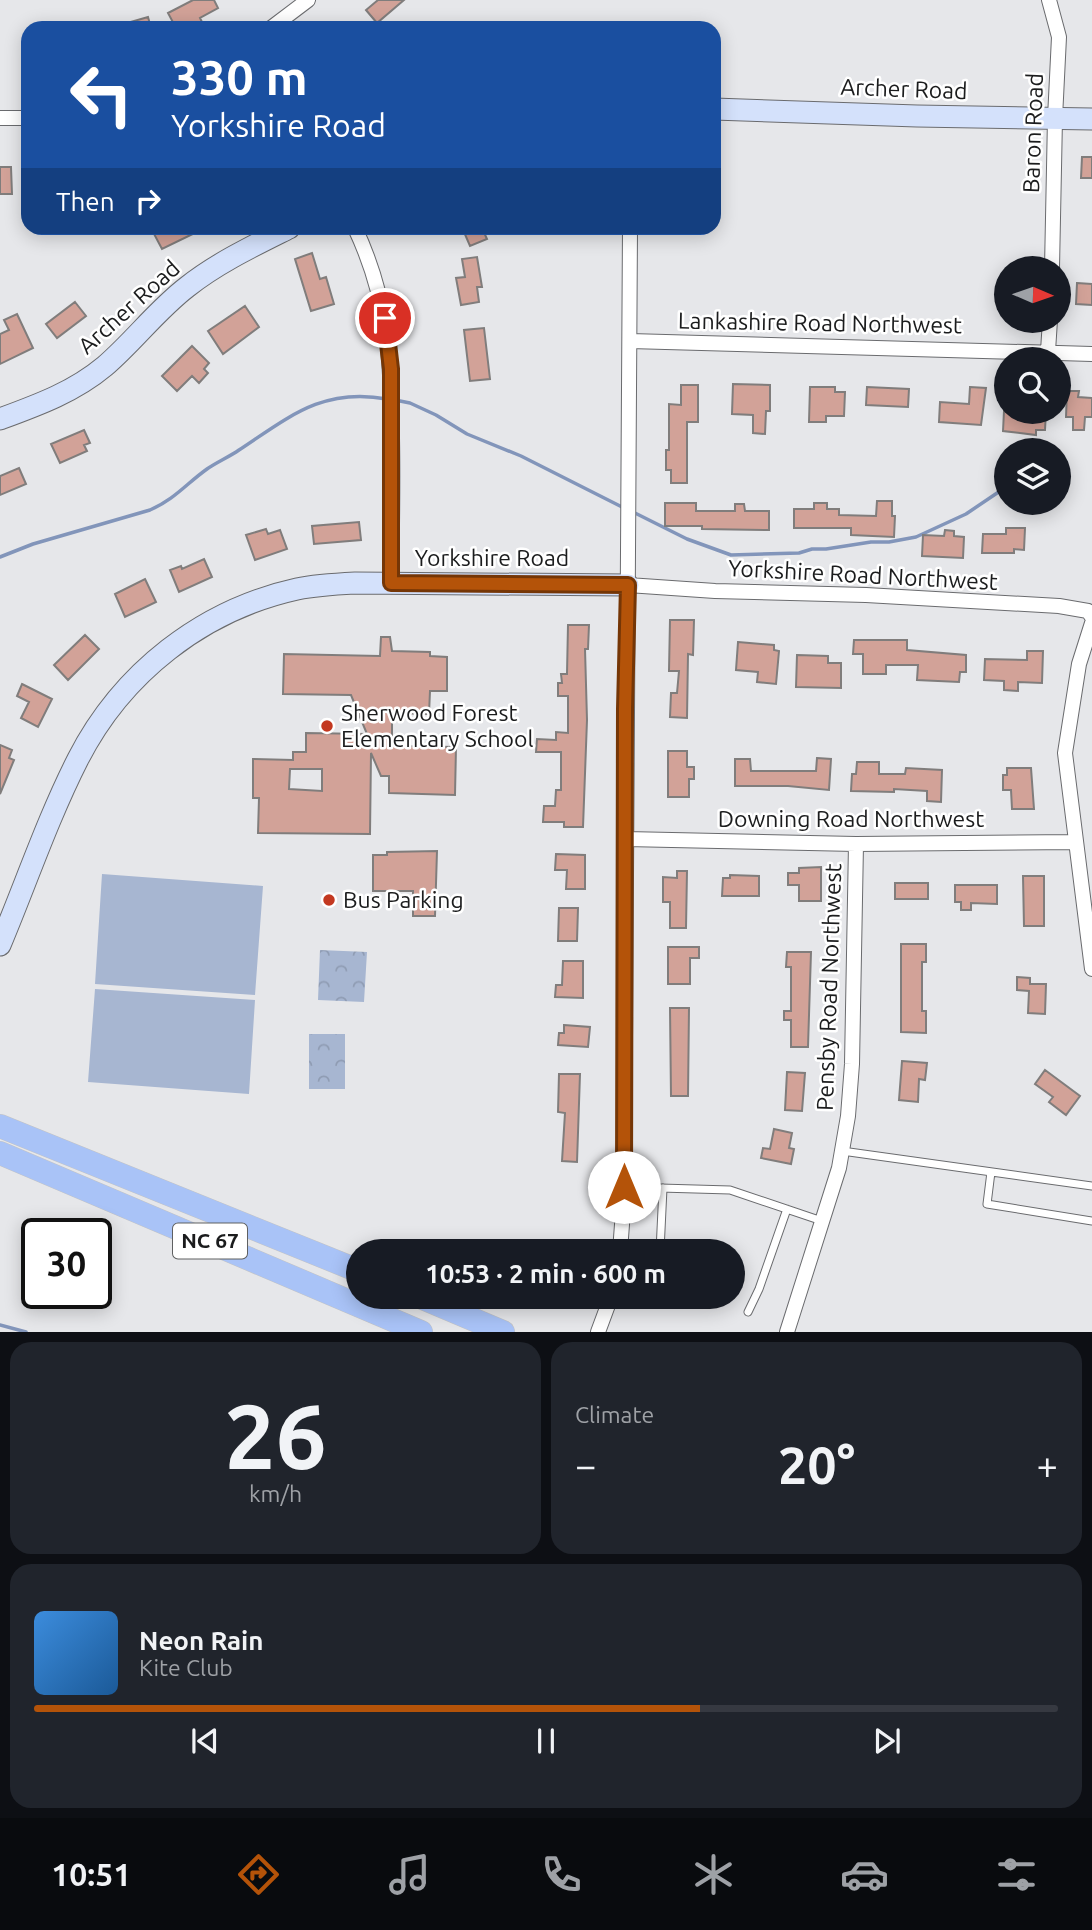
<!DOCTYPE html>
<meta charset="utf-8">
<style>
:root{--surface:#171b24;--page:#20242c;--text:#f1f3f6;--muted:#9ea1a6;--line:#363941;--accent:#b45309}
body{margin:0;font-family:Ubuntu,sans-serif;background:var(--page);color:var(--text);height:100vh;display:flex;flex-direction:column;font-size:26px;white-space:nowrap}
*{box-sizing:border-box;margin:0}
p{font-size:23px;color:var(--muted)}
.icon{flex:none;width:38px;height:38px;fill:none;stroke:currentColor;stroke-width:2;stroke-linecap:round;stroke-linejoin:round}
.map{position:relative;height:1332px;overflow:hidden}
.details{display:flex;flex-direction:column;gap:10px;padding:10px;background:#0d0f14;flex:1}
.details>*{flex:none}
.hud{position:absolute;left:21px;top:21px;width:700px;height:214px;border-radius:21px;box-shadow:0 4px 18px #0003;background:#1a4fa0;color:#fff;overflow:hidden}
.needle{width:46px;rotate:92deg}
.buttons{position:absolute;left:994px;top:256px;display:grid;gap:14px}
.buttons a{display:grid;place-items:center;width:77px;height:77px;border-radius:50%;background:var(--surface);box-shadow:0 4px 18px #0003;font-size:35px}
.speed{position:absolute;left:21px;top:1218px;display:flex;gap:14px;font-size:35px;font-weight:700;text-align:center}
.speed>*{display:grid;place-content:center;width:91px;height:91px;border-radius:50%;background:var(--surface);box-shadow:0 4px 18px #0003;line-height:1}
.speed .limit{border:4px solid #111;border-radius:10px;background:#fff;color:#111}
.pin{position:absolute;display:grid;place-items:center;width:60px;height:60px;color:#fff;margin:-30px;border:4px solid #fff;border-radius:50%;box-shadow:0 2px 7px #0007}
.me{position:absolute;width:77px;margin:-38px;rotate:0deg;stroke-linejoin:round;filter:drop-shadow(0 0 5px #0008)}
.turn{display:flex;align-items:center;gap:24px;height:147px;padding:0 35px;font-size:32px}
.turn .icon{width:91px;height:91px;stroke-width:2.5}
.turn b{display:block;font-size:49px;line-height:60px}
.then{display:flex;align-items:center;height:66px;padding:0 35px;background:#0003;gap:14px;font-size:26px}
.big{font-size:52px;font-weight:700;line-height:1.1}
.details .widget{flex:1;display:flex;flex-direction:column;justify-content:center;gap:10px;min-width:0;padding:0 24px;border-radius:21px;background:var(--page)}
.details .dial{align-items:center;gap:0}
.dial b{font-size:91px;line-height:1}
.song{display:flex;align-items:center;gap:21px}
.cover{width:84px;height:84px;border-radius:10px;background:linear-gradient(135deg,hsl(210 70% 55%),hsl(210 70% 35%))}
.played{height:7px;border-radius:4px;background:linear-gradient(90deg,var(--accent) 65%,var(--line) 65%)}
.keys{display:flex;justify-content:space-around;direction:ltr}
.heat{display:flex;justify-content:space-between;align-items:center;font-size:38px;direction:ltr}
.details .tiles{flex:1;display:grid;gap:10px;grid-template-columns:1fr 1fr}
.widget:last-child{grid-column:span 2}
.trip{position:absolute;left:346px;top:1239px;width:399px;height:70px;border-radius:35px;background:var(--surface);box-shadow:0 4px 18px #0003;font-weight:700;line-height:70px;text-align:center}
.dock{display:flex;height:112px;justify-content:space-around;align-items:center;background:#090b0e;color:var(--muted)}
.dock .icon{width:49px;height:49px}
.dock .active{color:var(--accent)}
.dock b{font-size:32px;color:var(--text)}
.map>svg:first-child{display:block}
</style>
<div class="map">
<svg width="1092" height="1332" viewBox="0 0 1092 1332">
<defs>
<pattern id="park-crowns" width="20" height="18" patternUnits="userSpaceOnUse" patternTransform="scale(1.75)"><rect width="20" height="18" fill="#a7b6d1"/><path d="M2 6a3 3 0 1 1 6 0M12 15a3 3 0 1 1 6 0" fill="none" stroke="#8f9cb3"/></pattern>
</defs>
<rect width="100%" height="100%" fill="#e6e7ea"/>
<!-- grass -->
<path fill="#a7b6d1" d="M102,874L263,886L255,995L95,984Z
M95,989L255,1000L249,1094L88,1082Z"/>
<!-- park -->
<path fill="url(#park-crowns)" d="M320,950L367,952L364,1002L318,1000Z
M309,1034H345V1089H309Z"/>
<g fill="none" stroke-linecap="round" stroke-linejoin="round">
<!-- stream -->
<path stroke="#8295ba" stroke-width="3.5" d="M395,400L410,403L436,415L467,434L521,456L624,508
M631,511L687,539L731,555L799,553L812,549H826L871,542H889L916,537L966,514L1006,487
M0,557L33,544L150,510C175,499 186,484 207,469C217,462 229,457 239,450C289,417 323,387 387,399
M0,1325L26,1332"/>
</g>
<!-- building -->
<path fill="#d2a298" stroke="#807d7c" stroke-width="2" fill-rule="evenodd" d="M193,0H214L218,8L200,18L202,22L191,28H176L168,13Z
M378,0H404L377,23L366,10Z
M148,17L151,28H120V25Z
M1082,157H1092V178H1081Z
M0,167H11L12,194H0Z
M162,228H205L162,249L153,232Z
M475,228H482L487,239L470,246L464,232Z
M312,253L320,279L326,277L334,304L311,311L295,259Z
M477,257L482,287H477L479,302L461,305L456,278L465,277L462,259Z
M1077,283L1092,284V305L1076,304Z
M75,302L86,316L57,338L46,324Z
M245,306L259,327L223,354L208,331Z
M17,314L33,348L0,364V334L9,330L4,320Z
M484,328L490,379L470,381L464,330Z
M192,346L209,363L204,369L208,373L199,383L192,376L177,391L162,376Z
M733,384L770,385V411H766L765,434L753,433V415L732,414Z
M681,385H698V422H687V483H671V470H666V450H669V404L681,405Z
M810,387H835V392H845L844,416H826V422H809Z
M867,387L909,389L908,407L866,405Z
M970,387L986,388L981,425L939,422L940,402L969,404Z
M1067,391H1079L1078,397L1092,398V417H1085L1084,430H1073V417H1066Z
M1004,411H1046L1045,430H1036V435L1003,431Z
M84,430L90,443L84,445L87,451L60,463L51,444Z
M19,468L26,484L0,495V476Z
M877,501H892V516H895L894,537L851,535V528H794V509H814V503H827V509H839V515L876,516Z
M665,503H696V511H735V504H744L745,511H769V530L702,529V526H665Z
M359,522L361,540L314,544L312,526Z
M1006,528H1025L1024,550L1014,549V553H982L983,534H1006Z
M266,529L268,534L280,530L287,549L255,560L246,535Z
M945,530L954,531V536L964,537L963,558L922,556L923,535L944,536Z
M204,559L212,577L179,592L170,570L181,566L182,569Z
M145,579L156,602L125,617L115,594Z
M670,620H694L693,655L688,654L687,718L670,717L671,693H677L679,671H669Z
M568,625H589L588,649H585L587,720L583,827H564V822H543L544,806H555L556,790H561V752H536L537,739L556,740V732L568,733V696H558V683H562L561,674H567Z
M85,635L99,649L68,680L54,665Z
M381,637H390L392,651L430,652V656L447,657V691H430L429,714L392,713V746L456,747L455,795L389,793V776H381L371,753L370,834L258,833L259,798H253V759L293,760V752H306V733L367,734L351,695L283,694L284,654L380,656ZM290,769H322V791L289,789Z
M854,640H907V650L966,655V672H960L959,682L917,680L918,665H886V674H863V654H853Z
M738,642L774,645V650L779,651L776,684L757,682L758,672L736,670Z
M1027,651H1043L1042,683L1018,682V691L1004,690V681L984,680L985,659L1027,660Z
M797,655L828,656V663H841V688L796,687Z
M22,684L52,699L38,727L21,718L29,702L17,696Z
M0,745L12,750L9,758L14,760L0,794Z
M668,751H687V767H694V779H689V797H668Z
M817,758L831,759L829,790L788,786H735V759H750L751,771H816Z
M857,762H879V774H905L906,768L942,770L941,802L927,801V791L894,789V792L851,791L852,774H856Z
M1007,768H1031L1034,809H1012L1011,790H1003V775H1007Z
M437,851L435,916H413V891H373V855H387V852Z
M556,854L585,855V889H566L567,870H555Z
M821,867V901H799V885H788V873H799V868Z
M677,871H687L686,928H670V902H663V877L677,878Z
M730,875L759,876V896H722L723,878H730Z
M1023,876H1044V926H1024Z
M895,883H928V899H895Z
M955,885H997V904L971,903V910H961V902H955Z
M559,908H578L577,941H558Z
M901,944H926V962H922V1011H926V1033L901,1032Z
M668,947H699V958H690V984H668Z
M787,952H811L808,1047H791V1020H784V1011H791V967H786Z
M563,961H583V998L555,997L556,985H562Z
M1017,977L1030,978V984H1046L1045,1014L1028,1013L1029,991L1017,990Z
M670,1008H689L688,1096H671Z
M564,1025L590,1027L588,1047L558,1045L559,1033H564Z
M902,1061L927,1063L925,1080L919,1079L918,1102L899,1100Z
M1045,1070L1080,1096L1066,1115L1049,1102L1053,1097L1035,1084Z
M787,1072L805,1073L802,1111L785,1110Z
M559,1074H580L577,1162L562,1161L565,1113L558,1112Z
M774,1129L792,1133L789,1148L794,1149L791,1164L761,1158L763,1148L770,1149Z"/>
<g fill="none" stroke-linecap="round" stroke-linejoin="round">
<!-- lane casing -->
<g stroke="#6a6b6e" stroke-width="9">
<path id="lane" d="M842,1151L1092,1186
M991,1172L987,1204L1092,1221
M625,1187L730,1190L822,1221
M660,1251L663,1188
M748,1312L759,1289L787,1209"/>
</g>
<!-- street casing -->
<g stroke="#6a6b6e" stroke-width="16">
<path id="street" d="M1049,0L1059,37L1055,118L1052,268
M271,28L308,0
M0,118H28
M355,228C389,300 391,359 392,438C393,486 392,535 391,583
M630,341L1092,354
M1048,351L1050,320
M628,585L715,591L866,595L1059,606L1088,611L1092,617
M1092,623L1079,664L1065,753L1092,969
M626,839L856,844L1076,842
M620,1251L624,1198L630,228
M598,1332L611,1297
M787,1332L839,1168L848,1116L852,1064L856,844"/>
</g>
<!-- secondary casing -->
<g stroke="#6a6b6e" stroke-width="23">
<path id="secondary" d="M714,109L917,116L1092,119
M0,419C38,405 74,392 105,366C134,341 157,310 187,287C217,263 255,245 289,228
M0,945C26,883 48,818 78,759C122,673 202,610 297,589C316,585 335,584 355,583L628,585"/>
</g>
<!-- primary casing -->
<g stroke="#c4c4c4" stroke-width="24">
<path id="primary" d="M0,1126L359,1271
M0,1153L421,1332
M420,1297L503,1332"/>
</g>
<!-- lane -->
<use href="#lane" stroke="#fff" stroke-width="7"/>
<!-- street -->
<use href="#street" stroke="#fff" stroke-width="14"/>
<!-- secondary -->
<use href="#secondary" stroke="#d4e1fb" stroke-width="21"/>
<!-- primary -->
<use href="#primary" stroke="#a9c3f7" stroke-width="23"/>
</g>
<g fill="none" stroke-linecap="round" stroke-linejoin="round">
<!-- route casing -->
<g stroke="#753606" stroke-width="18">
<path id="route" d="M385,318L391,369V583L628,585L625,709L624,1187"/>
</g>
<!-- route -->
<use href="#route" stroke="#b45309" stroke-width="12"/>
</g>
<!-- markers -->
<g fill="#c33820" stroke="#fff" stroke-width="2.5">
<circle cx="327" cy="726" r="7"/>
<circle cx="329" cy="900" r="7"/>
</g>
<g text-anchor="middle" stroke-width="5" stroke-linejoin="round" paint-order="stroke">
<!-- shield labels -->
<rect fill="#fff" stroke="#5f6061" stroke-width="2" x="173" y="1223.5" width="74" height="35" rx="5"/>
<g font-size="21" font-weight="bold" fill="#1b1c1d">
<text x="210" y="1248">NC 67</text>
</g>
<!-- street labels -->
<g font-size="23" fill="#1b1c1d" stroke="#fff">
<text transform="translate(904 89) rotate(2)" y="8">Archer Road</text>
<text transform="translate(1033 133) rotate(-88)" y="8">Baron Road</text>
<text transform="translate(129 307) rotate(-42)" y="8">Archer Road</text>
<text transform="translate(820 323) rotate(1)" y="8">Lankashire Road Northwest</text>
<text x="492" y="566">Yorkshire Road</text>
<text transform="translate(863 575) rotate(3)" y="8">Yorkshire Road Northwest</text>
<text x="851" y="827">Downing Road Northwest</text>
<text transform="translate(829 987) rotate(-88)" y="8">Pensby Road Northwest</text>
</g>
<!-- poi labels -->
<g font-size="23" fill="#1b1c1d" stroke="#fff" text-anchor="start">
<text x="341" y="721">Sherwood Forest<tspan x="341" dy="26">Elementary School</tspan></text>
<text x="343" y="908">Bus Parking</text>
</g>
</g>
</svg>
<div class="buttons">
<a><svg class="needle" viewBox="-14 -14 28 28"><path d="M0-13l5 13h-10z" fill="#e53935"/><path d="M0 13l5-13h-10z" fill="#9ea1a6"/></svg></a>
<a><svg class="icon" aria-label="search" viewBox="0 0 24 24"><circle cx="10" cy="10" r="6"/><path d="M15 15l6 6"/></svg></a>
<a><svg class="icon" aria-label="layers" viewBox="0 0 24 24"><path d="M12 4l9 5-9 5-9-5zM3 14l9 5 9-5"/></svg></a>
</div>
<div class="speed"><div class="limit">30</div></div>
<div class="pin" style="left:385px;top:318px;background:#d93025"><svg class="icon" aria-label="arrive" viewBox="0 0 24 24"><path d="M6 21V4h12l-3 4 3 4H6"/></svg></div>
<svg class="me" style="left:624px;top:1187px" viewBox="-20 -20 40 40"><circle r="19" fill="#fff"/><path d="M0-13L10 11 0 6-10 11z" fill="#b45309"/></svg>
<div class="trip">10:53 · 2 min · 600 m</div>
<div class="hud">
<div class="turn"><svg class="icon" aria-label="left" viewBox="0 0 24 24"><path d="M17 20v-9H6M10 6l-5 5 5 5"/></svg><div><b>330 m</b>Yorkshire Road</div></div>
<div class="then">Then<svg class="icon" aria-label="right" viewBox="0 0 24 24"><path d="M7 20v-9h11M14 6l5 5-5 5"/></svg></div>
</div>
</div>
<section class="details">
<div class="tiles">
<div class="widget dial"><b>26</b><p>km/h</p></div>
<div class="widget"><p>Climate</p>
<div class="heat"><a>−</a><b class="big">20°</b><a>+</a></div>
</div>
<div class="widget">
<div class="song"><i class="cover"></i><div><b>Neon Rain</b><p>Kite Club</p></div></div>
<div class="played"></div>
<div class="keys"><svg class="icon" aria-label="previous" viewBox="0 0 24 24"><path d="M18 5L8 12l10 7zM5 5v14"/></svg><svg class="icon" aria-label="pause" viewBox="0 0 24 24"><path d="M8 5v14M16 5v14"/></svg><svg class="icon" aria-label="next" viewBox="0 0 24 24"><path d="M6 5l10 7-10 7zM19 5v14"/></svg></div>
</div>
</div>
</section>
<nav class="dock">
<b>10:51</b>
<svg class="icon active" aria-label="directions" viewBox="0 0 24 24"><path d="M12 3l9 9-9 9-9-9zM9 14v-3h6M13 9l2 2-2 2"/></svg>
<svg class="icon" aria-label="music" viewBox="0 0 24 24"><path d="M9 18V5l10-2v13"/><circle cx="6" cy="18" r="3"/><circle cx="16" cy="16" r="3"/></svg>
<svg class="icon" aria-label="phone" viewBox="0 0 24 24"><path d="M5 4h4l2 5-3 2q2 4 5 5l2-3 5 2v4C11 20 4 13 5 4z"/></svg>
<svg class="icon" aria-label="climate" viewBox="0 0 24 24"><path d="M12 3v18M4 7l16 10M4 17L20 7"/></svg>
<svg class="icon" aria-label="car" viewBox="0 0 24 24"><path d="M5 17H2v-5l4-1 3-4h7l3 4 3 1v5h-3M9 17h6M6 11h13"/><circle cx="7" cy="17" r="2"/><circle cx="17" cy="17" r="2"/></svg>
<svg class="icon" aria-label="filters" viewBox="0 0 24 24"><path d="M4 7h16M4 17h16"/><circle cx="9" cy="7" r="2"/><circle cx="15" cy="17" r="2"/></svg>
</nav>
